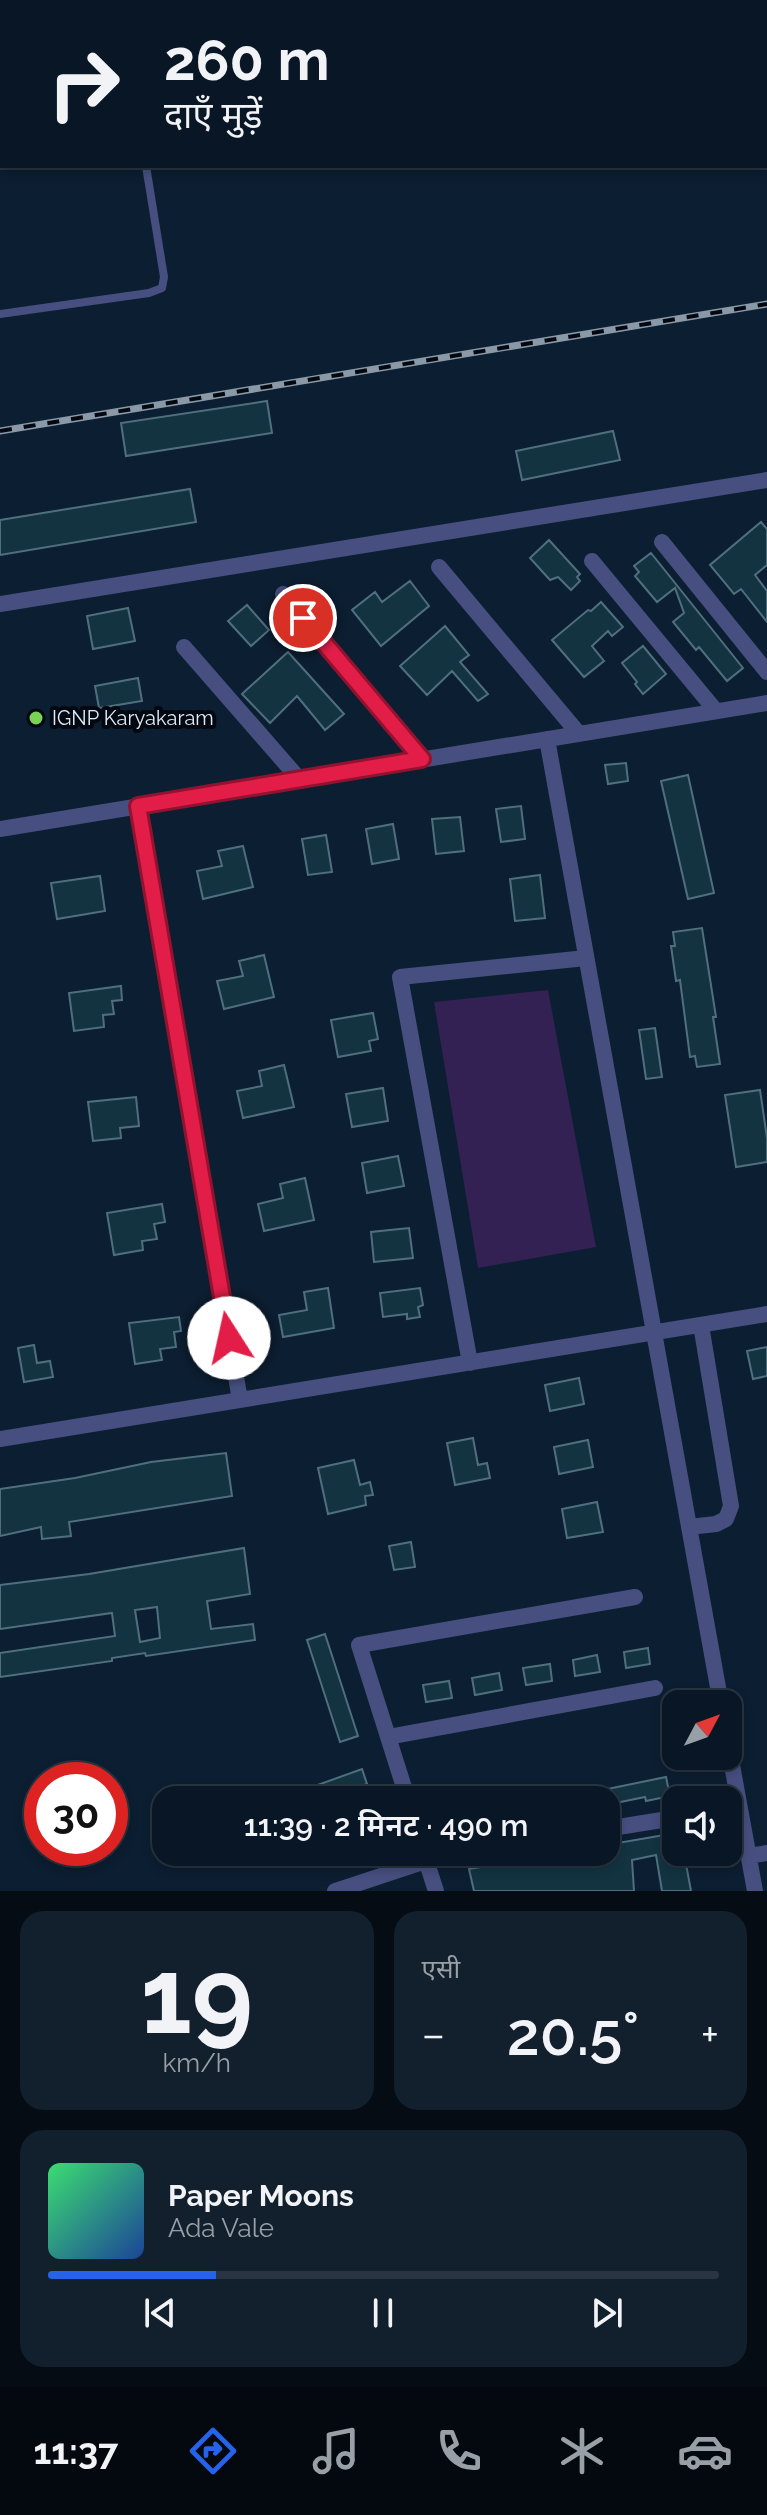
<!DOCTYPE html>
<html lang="hi">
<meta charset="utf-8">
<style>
:root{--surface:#091625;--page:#121f2d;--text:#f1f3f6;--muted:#999fa7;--line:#293542;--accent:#2563eb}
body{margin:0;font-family:Raleway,"Noto Sans Devanagari",sans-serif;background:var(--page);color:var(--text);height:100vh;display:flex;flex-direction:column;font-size:30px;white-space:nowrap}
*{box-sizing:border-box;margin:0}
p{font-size:26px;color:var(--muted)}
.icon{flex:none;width:44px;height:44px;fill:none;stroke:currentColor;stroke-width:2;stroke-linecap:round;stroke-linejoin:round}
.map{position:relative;height:1891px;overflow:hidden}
.drawer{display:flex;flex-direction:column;gap:20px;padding:20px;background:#050c14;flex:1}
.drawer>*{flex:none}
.hud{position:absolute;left:0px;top:0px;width:768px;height:168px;box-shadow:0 4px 12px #0003,0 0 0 2px var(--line);background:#091625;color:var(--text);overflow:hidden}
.needle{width:52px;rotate:49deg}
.controls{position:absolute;left:662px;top:1690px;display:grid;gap:16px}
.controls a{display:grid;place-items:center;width:80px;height:80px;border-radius:16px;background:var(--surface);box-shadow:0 4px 12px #0003,0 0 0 2px var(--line);font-size:40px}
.speed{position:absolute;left:24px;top:1762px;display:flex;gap:16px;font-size:40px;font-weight:700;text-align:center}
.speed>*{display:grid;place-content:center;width:104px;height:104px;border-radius:50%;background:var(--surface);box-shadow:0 4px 12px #0003,0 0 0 2px var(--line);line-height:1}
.speed .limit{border:12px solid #d22;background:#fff;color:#111}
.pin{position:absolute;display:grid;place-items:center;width:68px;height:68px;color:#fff;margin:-34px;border:4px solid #fff;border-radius:50%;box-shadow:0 2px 8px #0007}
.me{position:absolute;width:88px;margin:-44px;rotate:350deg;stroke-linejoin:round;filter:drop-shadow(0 0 6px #0008)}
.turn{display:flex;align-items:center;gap:28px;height:168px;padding:0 32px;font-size:36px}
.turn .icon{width:104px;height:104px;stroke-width:2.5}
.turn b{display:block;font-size:56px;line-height:68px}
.big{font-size:60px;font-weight:600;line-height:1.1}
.drawer .widget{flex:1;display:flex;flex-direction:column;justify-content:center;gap:12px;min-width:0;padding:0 28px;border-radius:24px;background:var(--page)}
.drawer .dial{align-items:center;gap:0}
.dial b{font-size:104px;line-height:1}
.song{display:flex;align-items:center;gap:24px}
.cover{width:96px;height:96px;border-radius:12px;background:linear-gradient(135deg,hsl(140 70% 55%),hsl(220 70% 35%))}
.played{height:8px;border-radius:4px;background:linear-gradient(90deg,var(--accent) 25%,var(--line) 25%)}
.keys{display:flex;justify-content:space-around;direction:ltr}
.heat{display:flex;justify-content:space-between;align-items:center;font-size:44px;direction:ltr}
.drawer .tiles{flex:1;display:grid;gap:20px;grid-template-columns:1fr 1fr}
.widget:last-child{grid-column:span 2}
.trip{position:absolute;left:152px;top:1786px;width:468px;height:80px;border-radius:24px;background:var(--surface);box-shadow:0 4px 12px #0003,0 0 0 2px var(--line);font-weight:600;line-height:80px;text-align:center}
.menu{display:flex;height:128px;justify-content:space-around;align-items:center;background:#04090f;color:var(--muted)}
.menu .icon{width:56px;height:56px}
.menu .selected{color:var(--accent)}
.menu b{font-size:36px;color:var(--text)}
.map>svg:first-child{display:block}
</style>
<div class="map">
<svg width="767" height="1891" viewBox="0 0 767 1891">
<rect width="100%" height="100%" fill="#0c1e31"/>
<!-- green -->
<path fill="#332154" d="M548,990L596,1247L478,1268L434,1002Z"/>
<!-- building -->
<path fill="#133341" stroke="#4f6f7f" stroke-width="2" fill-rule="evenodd" d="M267,401L272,433L126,456L121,423Z
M613,431L620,460L522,480L516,451Z
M190,489L196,522L0,555V520Z
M761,522L767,529V565L755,575L767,591V622L741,589L734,594L710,565Z
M549,540L580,574L577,577L580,581L571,590L558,577L550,580L530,558Z
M651,553L743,668L727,681L699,647L696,650L673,622L684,613L675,588L657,602L635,576L639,572L634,566Z
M410,581L429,606L381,646L352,610L375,592L382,602Z
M601,602L623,627L612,636L608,631L592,646L604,661L584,677L552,640L588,610L591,611Z
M247,605L269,630L251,646L228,621Z
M128,608L135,641L93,649L87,616Z
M445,626L469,655L460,662L488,694L478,701L452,671L427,695L400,666Z
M643,646L666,674L643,694L635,684L637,682L622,663Z
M288,652L344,714L325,730L297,696L270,723L242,694Z
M138,678L142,701L99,708L95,686Z
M626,763L628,781L608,784L605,765Z
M688,775L714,893L688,899L661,781Z
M521,806L525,839L501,842L496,809Z
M460,817L464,851L436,854L432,819Z
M393,824L399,859L372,864L366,829Z
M326,835L332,872L308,875L302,839Z
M243,846L253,887L203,899L197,871L222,866L218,851Z
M540,875L545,918L515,921L510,879Z
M100,876L105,911L57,919L51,883Z
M702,928L716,1017H713L720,1064L697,1067L695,1056L690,1057L680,980L676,981L671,946H675L673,932Z
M264,955L274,997L224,1009L217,981L243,976L239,961Z
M121,986L122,1000L112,1001L114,1014L103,1015L104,1027L74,1031L69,993Z
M373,1013L378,1039L369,1041L371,1051L338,1057L331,1020Z
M655,1028L662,1077L646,1079L639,1030Z
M284,1065L294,1107L243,1118L237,1091L262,1086L259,1071Z
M383,1088L388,1121L352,1127L346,1094Z
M760,1090L767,1138V1162L736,1167L725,1095Z
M136,1097L139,1126L120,1128L121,1138L93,1141L88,1102Z
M398,1156L404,1186L367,1193L362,1163Z
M305,1178L314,1220L264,1231L258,1204L283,1198L280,1184Z
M162,1204L165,1222L154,1224L157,1239L142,1241L143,1250L114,1255L107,1213Z
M409,1228L413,1258L374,1262L371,1232Z
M328,1288L334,1328L283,1337L279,1315L307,1310L304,1292Z
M420,1288L423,1305L418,1307L420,1317L407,1319V1314L383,1317L380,1293Z
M179,1317L181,1331L174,1332L176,1347L160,1349L162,1360L135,1364L129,1323Z
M34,1345L37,1363L50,1361L53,1377L24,1382L18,1348Z
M767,1347V1376L753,1379L747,1351Z
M579,1378L584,1404L550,1411L545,1385Z
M473,1438L478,1465L487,1463L490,1478L455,1485L447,1443Z
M588,1440L593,1467L559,1474L554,1447Z
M226,1453L232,1496L69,1522L71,1536L42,1539L41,1527L0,1536V1489L75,1478L151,1462Z
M354,1460L360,1485L370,1482L373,1495L365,1496L366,1505L328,1514L318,1468Z
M597,1502L603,1532L567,1538L562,1509Z
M411,1542L415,1567L394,1570L389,1546Z
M244,1548L250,1594L207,1601L211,1629L253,1624L255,1640L146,1656L145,1653L112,1658V1661L0,1677V1653L115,1636L112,1613L0,1629V1585L89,1574ZM157,1607L160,1638L140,1642L135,1610Z
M325,1634L358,1736L340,1742L307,1640Z
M648,1648L650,1664L626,1668L624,1652Z
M597,1655L600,1672L575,1676L573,1660Z
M550,1664L552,1681L526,1685L523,1668Z
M499,1673L502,1690L475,1695L472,1678Z
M449,1681L452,1698L426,1702L423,1685Z
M362,1769L367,1784L321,1800H276Z
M666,1777L670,1796L646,1801L645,1797L606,1805V1800H579L578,1795Z
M676,1833V1866L686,1864L691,1891H662L656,1855L632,1860L634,1891H474L469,1869L573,1852H606V1845Z"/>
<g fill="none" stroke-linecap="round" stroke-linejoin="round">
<!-- service -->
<path stroke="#464f7f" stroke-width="8" d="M127,0V2
M0,139L2,138
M0,314L149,293L162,288L164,277L146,166"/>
<!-- minor -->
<path stroke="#464f7f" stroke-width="16" d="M662,542L767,672
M592,561L716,711
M439,567L579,734
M283,594L422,759
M0,604L767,480
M184,647L300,780
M547,739L721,1704
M138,806L240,1400
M0,829L767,703
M470,1363L400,977L586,958
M0,1439L767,1314
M689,1527L716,1524L726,1519L731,1506L701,1325
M388,1737L655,1688
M728,1743L755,1891
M408,1800L359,1645L635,1597
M606,1829L674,1818
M424,1854L436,1891
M749,1856L767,1853
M335,1891L426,1861L475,1852"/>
<!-- rail casing -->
<g stroke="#8a99a8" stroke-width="7">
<path id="rail" d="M433,0L437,2
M766,104H767
M0,431L767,304"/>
</g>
<!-- rail -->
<use href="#rail" stroke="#030810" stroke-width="4" stroke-dasharray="12" stroke-linecap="butt"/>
</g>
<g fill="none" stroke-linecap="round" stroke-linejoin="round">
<!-- route casing -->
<g stroke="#92132f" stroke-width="20">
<path id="route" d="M229,1338L138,806L422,759L303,618"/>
</g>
<!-- route -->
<use href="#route" stroke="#e11d48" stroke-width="14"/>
</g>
<!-- markers -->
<circle fill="#7ad157" stroke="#030810" stroke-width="3" cx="36" cy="718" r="8"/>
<g text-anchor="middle" stroke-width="8" stroke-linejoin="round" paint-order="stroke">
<!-- poi labels -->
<g font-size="20" fill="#dfebf8" stroke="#030810" text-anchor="start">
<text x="52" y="725">IGNP Karyakaram</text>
</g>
</g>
</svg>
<div class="controls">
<a><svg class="needle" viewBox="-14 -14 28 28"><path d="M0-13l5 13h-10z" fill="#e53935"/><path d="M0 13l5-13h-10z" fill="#999fa7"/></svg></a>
<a><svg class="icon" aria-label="sound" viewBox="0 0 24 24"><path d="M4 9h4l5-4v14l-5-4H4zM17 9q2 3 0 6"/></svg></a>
</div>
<div class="speed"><div class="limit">30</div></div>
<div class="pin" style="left:303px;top:618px;background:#d93025"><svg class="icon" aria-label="arrive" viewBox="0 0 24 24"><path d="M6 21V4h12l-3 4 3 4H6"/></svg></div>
<svg class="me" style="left:229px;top:1338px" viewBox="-20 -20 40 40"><circle r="19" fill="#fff"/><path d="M0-13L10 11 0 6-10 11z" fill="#e11d48"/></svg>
<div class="trip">11:39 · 2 मिनट · 490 m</div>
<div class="hud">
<div class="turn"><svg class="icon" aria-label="right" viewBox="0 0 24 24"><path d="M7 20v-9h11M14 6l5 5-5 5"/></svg><div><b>260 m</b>दाएँ मुड़ें</div></div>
</div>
</div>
<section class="drawer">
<div class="tiles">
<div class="widget dial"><b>19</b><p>km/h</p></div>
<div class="widget"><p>एसी</p>
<div class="heat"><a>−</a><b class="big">20.5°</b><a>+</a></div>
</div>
<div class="widget">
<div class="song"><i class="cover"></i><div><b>Paper Moons</b><p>Ada Vale</p></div></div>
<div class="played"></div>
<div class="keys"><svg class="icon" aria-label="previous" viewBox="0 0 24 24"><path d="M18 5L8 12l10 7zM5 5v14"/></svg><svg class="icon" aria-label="pause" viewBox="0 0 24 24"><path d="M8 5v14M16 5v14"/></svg><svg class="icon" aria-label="next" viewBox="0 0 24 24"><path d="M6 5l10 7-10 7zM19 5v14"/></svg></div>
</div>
</div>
</section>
<nav class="menu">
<b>11:37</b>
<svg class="icon selected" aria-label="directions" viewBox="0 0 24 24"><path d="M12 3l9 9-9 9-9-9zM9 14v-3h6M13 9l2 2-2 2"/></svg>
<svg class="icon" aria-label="music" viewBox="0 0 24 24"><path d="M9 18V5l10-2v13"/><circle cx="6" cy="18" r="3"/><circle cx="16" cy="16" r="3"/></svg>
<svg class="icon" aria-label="phone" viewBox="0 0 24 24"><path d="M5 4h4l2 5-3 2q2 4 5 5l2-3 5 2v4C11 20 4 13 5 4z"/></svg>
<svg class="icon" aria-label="climate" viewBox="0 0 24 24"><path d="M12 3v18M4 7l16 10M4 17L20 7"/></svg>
<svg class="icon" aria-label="car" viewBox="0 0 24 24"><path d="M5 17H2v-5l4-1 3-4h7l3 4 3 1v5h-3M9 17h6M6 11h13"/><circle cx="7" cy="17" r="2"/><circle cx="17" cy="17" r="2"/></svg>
</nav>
